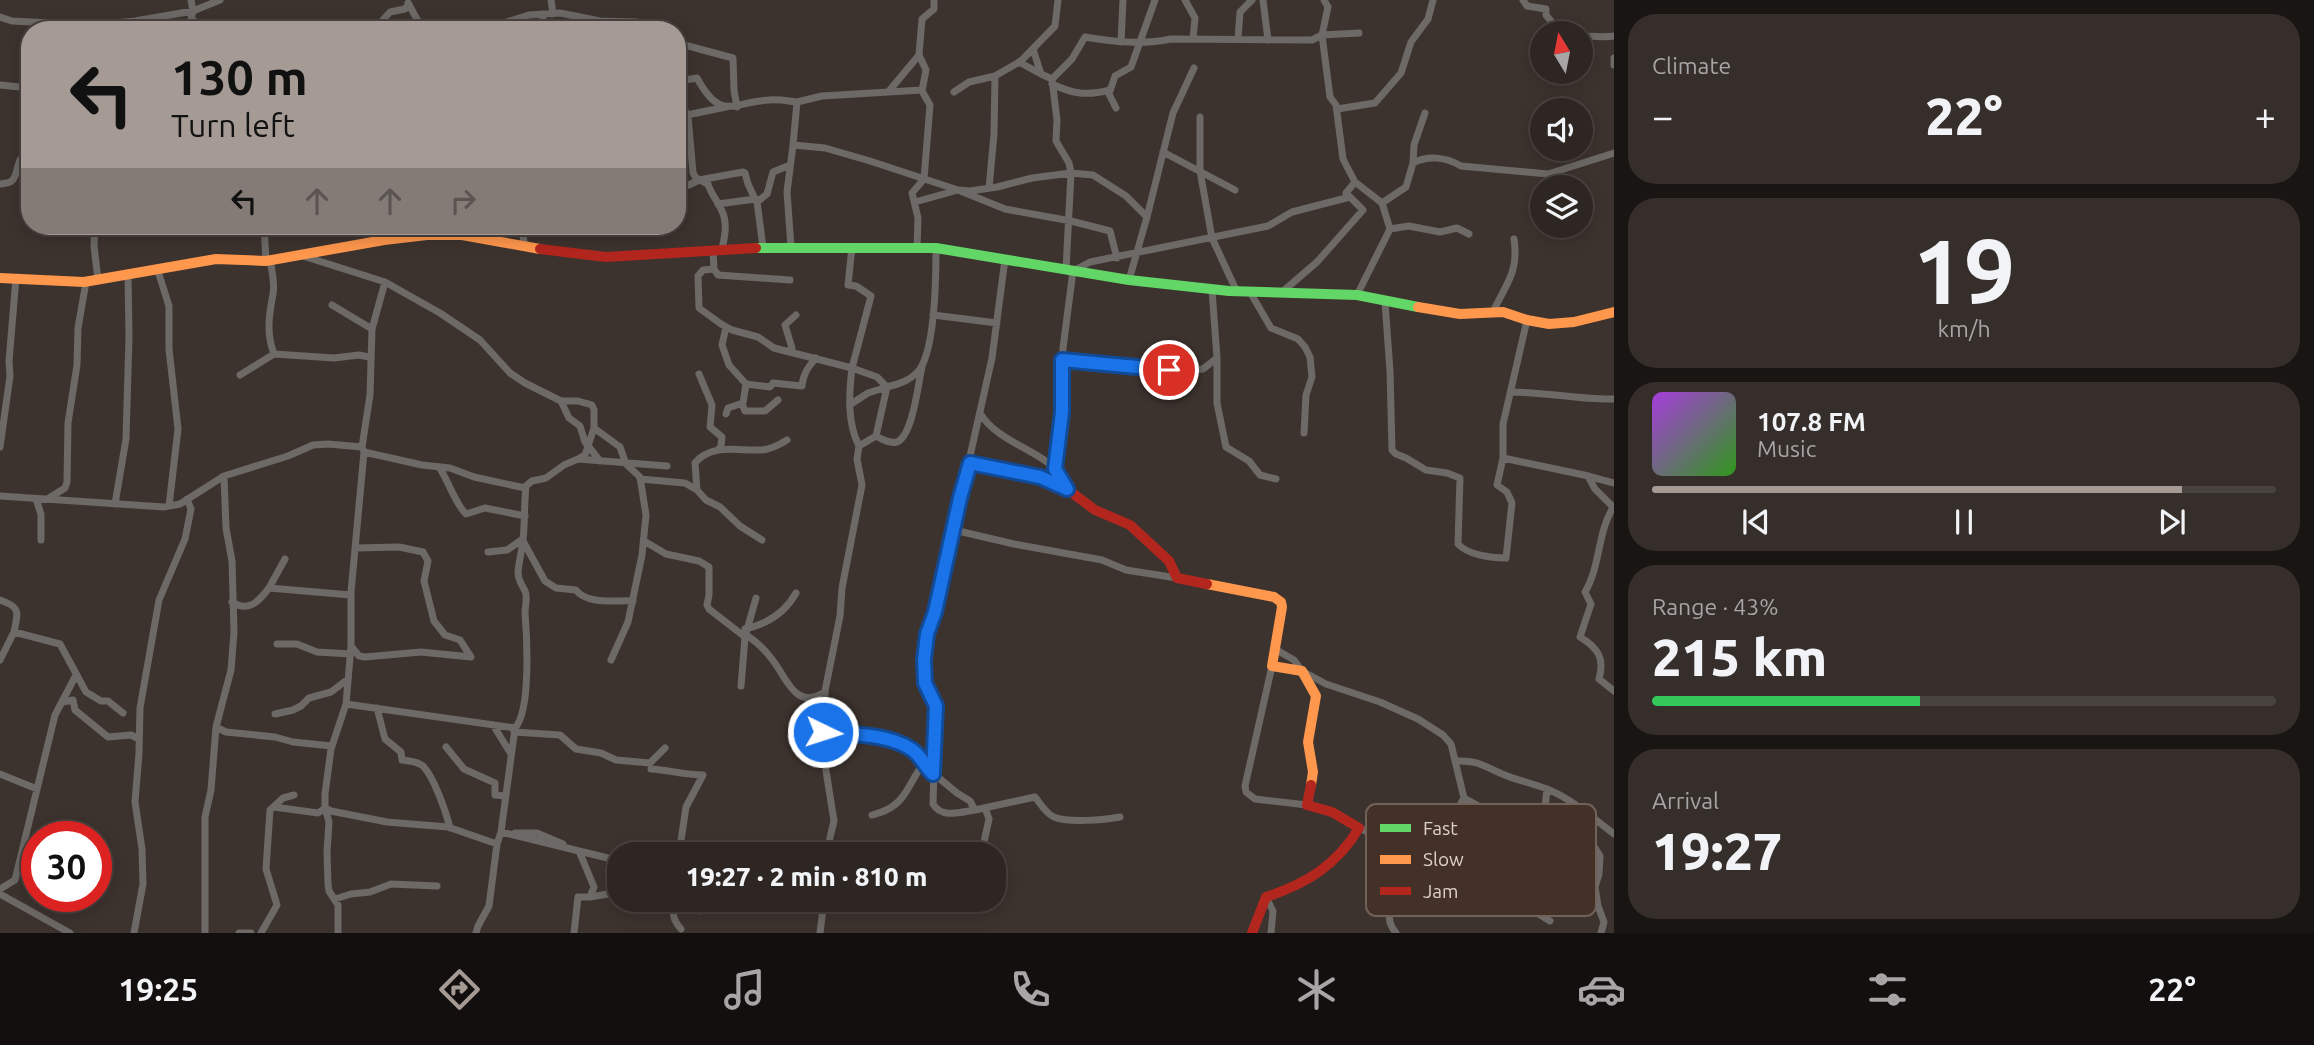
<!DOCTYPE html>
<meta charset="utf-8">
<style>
:root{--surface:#2e2622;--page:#362e2a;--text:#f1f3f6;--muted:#a7a5a5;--line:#494340;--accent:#a59a94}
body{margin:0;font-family:Ubuntu,sans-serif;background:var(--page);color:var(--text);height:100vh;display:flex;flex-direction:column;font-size:26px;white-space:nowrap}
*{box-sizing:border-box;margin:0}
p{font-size:23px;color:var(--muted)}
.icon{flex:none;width:38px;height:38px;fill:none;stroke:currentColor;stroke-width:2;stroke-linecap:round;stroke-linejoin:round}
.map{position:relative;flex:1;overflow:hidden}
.details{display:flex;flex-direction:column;gap:14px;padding:14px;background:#191513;width:700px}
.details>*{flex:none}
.banner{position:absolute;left:21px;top:21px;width:665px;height:214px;border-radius:28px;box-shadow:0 4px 18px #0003,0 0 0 2px var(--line);background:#a59a94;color:#111;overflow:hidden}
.needle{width:46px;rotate:350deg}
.fabs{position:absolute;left:1530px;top:21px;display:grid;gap:14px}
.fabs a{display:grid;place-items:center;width:63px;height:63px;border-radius:50%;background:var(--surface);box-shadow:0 4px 18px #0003,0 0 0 2px var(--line);font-size:35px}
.speed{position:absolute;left:21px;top:821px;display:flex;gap:14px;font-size:35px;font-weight:700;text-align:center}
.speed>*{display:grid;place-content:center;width:91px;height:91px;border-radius:50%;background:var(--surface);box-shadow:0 4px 18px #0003,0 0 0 2px var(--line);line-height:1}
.speed .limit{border:10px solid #d22;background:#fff;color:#111}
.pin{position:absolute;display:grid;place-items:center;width:60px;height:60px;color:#fff;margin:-30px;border:4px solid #fff;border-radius:50%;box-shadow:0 2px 7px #0007}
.me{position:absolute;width:77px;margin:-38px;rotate:94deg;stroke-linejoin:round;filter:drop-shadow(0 0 5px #0008)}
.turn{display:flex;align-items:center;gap:24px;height:147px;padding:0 35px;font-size:32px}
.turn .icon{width:91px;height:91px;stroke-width:2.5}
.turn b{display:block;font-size:49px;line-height:60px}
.lanes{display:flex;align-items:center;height:66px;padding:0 35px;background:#0003;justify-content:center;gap:35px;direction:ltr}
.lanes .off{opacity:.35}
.big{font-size:52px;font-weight:800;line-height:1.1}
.details .tile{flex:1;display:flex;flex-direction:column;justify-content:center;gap:10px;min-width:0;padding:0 24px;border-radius:28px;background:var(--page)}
.details .dial{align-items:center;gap:0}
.dial b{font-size:91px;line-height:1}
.song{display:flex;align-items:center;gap:21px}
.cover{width:84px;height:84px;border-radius:10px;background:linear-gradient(135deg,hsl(280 70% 55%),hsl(110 70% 35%))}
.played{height:7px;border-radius:4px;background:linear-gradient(90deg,var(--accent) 85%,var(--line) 85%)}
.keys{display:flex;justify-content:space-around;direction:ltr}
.heat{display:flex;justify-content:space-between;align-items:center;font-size:38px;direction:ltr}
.charge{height:10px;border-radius:5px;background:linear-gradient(90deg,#34c759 43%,var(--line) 0)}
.trip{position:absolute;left:607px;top:842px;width:399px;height:70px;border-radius:28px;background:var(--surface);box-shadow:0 4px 18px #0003,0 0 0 2px var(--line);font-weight:800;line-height:70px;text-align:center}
.dock{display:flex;height:112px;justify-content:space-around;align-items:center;background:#120f0e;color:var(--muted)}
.dock .icon{width:49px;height:49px}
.dock .active{color:var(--accent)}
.dock b{font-size:32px;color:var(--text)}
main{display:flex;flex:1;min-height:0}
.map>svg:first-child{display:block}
</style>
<main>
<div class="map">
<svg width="1614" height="933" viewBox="0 0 1614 933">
<rect width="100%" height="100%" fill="#3d332e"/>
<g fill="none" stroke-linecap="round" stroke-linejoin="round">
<!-- street -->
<path stroke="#6c6966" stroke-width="7" d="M191,0L193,11L191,19L198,23V30
M551,0L553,14
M1185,0L1195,18L1193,39
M1263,0L1268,40
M1523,0L1527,6L1546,9V15L1561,33
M408,3L423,30
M542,14L545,30
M0,17L12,21L91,25L135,21
M133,30L135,21L193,11L220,0
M263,30L291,27L330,30
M374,30L390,12L405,9L409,4
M481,30L529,15L560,13L600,21L637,22L658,30
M1580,37C1592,35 1602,38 1614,36
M1238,39L1240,12L1252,0
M1121,42L1123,0
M677,43L733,58L734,90L737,107
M1033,49L1041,74L1052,79
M1614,58V65
M1019,62L1041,74
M677,72L679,81L697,78C721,122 732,102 769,100C778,99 788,101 797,102L793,145L825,148L870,161L958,190L1005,209L1071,221L1110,231L1117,258
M679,81L683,107L688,116L693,173L696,178L708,184C711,194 717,200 721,209C728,222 725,236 722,249
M1052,84C1073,94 1087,96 1110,90
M0,85L30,88
M889,91L919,55
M954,92L969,82L995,76L1021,61L1055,26L1058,0
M797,102L822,96L922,90
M1116,108L1109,94L1115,76L1131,67L1155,0
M1337,109L1375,103L1401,73L1411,42L1428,19L1433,0
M677,117L726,107
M1200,117V171L1212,238L1237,292
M1163,152L1235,190
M1413,163C1428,155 1446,157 1461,166L1548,174L1614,153
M1355,182L1382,203L1390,229
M0,184C18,183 14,175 20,160L30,155
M677,187L689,185L699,180L743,172L745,173L748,184L755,199
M989,188L994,134L995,76
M915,202L958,190L970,191L997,187L1032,178L1071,173L1093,175L1126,196L1147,217
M1382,203L1406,187L1413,163L1414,145L1425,113
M718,204L755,199L759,200
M95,226L94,246L98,280
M264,226L266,261
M403,226L404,238
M521,226L525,247
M763,247L757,202L767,194L773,172L790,165
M791,247L787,192L793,145
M917,248L918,218L912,193L924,179L930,105L922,91L926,70L919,55L922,19L934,9V0
M713,250L714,269L703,270L698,276L699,308L721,324L732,330L758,337L774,348L852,368L871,296L856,286L848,285L852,247
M303,256L385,282L372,329L370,395L362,447L364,452L351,592V646L346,704L331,749L325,794V808L329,822L327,852L328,884L329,891L338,905V933
M270,260C272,270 275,284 273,294C269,315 266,333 274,354L334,358L359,355L369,357
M157,268L169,306V349L178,429L169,506
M714,269L718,275L790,280
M1066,270L1071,173L1069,163L1056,141L1057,120L1052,79L1072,59L1085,37C1115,42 1142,45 1171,39L1312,40L1322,35L1359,33
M1129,280L1147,217L1173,113L1194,68
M385,282L440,313L480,340L510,373L525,383L561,401H578L592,405L594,410V428L620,447L626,464L640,477L646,515L642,555L628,622L611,660
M1250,292L1271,328L1298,339L1305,347L1310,357L1312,377L1306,395L1304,433
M1281,293L1317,262L1363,210L1346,193L1355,182L1343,159L1336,105L1330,97L1322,35L1328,7L1324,0
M1357,295L1390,229L1409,226L1440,232L1457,228L1469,234
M1385,302L1390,371L1392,450L1396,454L1406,458L1426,470L1447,473L1460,478L1458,544C1468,555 1491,558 1506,558L1512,503L1507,492L1497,485L1503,458V424L1527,320
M332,305L372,329
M1493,312C1506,283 1519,273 1514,239
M933,315L997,323
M789,351L792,348L785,325L796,315
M1217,358V403L1226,447L1249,461L1260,475L1276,479
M1062,360L1187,371L1203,369L1217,358L1212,290
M699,374L712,405L710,427L722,437L721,446L718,450
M240,375L274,354
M746,384L770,387L773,383L802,386C803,374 808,367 816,358
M1511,392C1546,392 1580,400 1614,399
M561,401L569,418L580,426L585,442L600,461
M742,404L745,411H765L778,400
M851,404L868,393L887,387
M980,413C994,437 1025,446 1047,462C1056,468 1061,478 1066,488
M726,414L728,408L743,403L746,384L729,365L722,345L726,327
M876,436C882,439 889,444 897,442C913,435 918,384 922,367
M859,446C847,423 849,393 852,368L877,377L887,387
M0,447L10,376L9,361L16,278
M364,452L422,465L450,468L474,477L525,488
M1503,458L1584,475L1614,483
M578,459L585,455L594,428
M439,467C448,480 456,505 466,514L485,508L525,516
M1055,469L1062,412L1063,348L1073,271L1090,262L1268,226L1292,212L1350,197
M1588,476L1595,489L1614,508
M640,479L685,483L697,490L695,463C712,443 738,451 760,450C770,450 779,445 787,440
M697,490L706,500L720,507L740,526L762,540
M0,496L164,507L180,504L224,476L288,456L313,445L328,444L362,447
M49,498L65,488L67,482L68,423L77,365L78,328L86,282
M36,499L41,514V540
M115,504L126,439L129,337L128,274
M1614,506C1597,532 1601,565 1585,592L1591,604L1580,637C1598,648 1605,658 1599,679L1614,691
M954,530L1014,544L1102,560L1126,570L1177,578
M523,541L545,581L556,588L576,590C587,605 616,600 633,601
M644,541L666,554L699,561L709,567V595L707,605L709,609L745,637L756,598
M488,552L507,550L523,539
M285,559L269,588L351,595
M0,600C21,607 18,612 14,632L60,644L86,692L101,701H108L123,713
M232,602C249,613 259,601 269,588
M745,629C767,624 785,613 796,593
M746,635C756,641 764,649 771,658C786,675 794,712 825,692
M277,644H297L317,652L351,654
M351,646L359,656L365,657L421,652L471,657L460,640L445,635L434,621L424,581L428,561L423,552L399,547L355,548
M1275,649L1294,660L1302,671L1326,684L1380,702L1418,719L1443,735L1451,744L1464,798L1486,810
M0,660L14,632
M1272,666L1245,786L1246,792L1255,799L1307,805
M741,686L745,637
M63,702L73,700L75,710L108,737L131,735L139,739
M346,704L515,728L501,832L579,851L594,887L590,897H578L574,933
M377,708L385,739L401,752L402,760C409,761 417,761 423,766C434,777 446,812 450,828
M275,714L293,710L301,706L309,698L331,692L348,679
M493,725L511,754
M216,727L226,732L275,737L293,742L332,746
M515,728C531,711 527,637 525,613C525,606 528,597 525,591C522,584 518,581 518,572C519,561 522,550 523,540C525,522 524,504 526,486L532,481L546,478L564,465L578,459L667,466
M514,732L560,735L576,749L601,753L616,760L650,763L665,748
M823,732L876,737L896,741L911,749L928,769L957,793L970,801L975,810L1035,797C1040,803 1046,814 1054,817C1068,823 1104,820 1120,817
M446,747L464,769L495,783V795L506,796
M1455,761C1477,760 1482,765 1500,773C1515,780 1532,783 1547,789C1572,799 1593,818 1614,834
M651,769C669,770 684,775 703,775L686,807L679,854
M0,774L37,789
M274,807L318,813L325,808L331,811L387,822L448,827L497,844L501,832
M985,808L989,819L984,842L987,854
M975,810C961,812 942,819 933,804L936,706L925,683L923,671L927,633L935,612L992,358L1005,259
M1586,813V834L1600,856L1599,874L1595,887L1598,906L1604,922L1601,933
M872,815C879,813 887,811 893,806C907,797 912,777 923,765
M1444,822L1454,816L1464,798
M1359,828L1421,857C1424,885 1371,903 1396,933
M515,833H537L563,844
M579,851L620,861
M826,854L834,821L824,758L825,691L840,616L842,588L862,485L857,459L859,446L876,436L887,387C899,384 912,380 920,369C935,346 936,276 936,248
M1545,887C1526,900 1506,886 1494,869L1495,851L1545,807L1547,789
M0,889L15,880L55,715L76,675
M1532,892L1534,911L1550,921
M0,894L70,933
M590,897L620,892
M1266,897L1273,911L1271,933
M335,899L351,894L370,892L391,884L437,886
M676,900C672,912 672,919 681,929
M701,911L719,905L724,909L739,900
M134,933L143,884L142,849L135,802L139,753L140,708L159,600L185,539L191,509L187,499
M205,933V817L211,790L216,727L231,670L234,632L232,561L226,528L224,476
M239,933H251
M261,933L277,905L266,869L270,810L283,798L294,795
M476,933L478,926L489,906L497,844
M820,933L824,900"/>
<!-- fast -->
<path stroke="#63d668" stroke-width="10" d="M756,248H936L1129,280L1229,291L1357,295L1418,307"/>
<!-- slow -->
<path stroke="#ff974d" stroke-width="10" d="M0,278L84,282L216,259L266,261L384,240L427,235H462L540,249
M1418,307L1460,314L1503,312L1527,320L1549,324L1574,322L1614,312
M1207,584L1274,597L1281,602L1282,607L1272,666L1302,671L1316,696L1308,742L1313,772L1311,785"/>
<!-- jam -->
<path stroke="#b3261e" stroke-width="10" d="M540,249L606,257L756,248
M970,463L1040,477L1067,489L1095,510L1130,525L1169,561L1177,578L1207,584
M1252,933L1266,897C1306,884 1337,865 1359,828L1332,812L1307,805L1311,785"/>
</g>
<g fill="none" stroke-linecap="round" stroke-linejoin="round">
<!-- route casing -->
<g stroke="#114b97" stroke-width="18">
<path id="route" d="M823,732C851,735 886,733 911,749C921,755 924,766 933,774L936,706L925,683L924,660L927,634L935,612L960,498L970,463L1040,477L1067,489L1055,469L1062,412V360L1169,370"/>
</g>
<!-- route -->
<use href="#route" stroke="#1a73e8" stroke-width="12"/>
</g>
<!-- legend -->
<rect x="1366" y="804" width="230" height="112" rx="10" fill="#433128" stroke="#716159" stroke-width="2"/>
<rect x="1380" y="824" width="31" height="8" fill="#63d668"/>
<rect x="1380" y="855" width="31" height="9" fill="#ff974d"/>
<rect x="1380" y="887" width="31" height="8" fill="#b3261e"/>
<g font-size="19" fill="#ddd1cb">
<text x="1423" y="835">Fast</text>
<text x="1423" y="866">Slow</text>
<text x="1423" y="898">Jam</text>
</g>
</svg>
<div class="fabs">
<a><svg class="needle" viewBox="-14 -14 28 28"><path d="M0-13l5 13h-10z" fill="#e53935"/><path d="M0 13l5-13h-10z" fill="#a7a5a5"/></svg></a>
<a><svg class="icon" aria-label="sound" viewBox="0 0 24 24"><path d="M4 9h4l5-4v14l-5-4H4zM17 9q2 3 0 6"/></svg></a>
<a><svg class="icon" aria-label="layers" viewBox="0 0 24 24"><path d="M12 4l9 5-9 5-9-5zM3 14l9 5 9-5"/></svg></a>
</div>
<div class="speed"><div class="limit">30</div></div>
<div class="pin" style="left:1169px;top:370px;background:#d93025"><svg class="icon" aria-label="arrive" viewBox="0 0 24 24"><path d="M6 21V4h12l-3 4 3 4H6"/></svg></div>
<svg class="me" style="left:823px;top:732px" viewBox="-20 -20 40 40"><circle r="17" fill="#1a73e8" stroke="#fff" stroke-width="3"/><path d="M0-11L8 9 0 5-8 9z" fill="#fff"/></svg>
<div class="trip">19:27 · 2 min · 810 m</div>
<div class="banner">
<div class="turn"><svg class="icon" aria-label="left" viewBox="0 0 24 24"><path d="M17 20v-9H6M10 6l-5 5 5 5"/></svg><div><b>130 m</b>Turn left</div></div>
<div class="lanes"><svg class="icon" aria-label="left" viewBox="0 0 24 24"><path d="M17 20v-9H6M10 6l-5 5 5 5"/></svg><svg class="icon off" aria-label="ahead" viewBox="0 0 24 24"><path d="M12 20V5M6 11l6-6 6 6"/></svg><svg class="icon off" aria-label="ahead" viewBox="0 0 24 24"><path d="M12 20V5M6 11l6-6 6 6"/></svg><svg class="icon off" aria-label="right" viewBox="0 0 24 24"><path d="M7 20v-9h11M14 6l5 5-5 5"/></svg></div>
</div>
</div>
<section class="details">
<div class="tile"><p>Climate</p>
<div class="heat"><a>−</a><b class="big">22°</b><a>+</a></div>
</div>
<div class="tile dial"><b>19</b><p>km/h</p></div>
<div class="tile">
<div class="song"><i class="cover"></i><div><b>107.8 FM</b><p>Music</p></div></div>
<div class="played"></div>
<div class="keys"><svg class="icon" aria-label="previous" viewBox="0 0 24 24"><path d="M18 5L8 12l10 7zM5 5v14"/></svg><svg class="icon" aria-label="pause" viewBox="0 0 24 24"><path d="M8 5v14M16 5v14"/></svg><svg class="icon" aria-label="next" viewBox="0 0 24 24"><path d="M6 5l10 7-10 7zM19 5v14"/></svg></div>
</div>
<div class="tile"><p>Range · 43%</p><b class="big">215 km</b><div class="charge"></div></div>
<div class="tile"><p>Arrival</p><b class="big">19:27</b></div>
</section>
</main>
<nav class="dock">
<b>19:25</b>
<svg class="icon active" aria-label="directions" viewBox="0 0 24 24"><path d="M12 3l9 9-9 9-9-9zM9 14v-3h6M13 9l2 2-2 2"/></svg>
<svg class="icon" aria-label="music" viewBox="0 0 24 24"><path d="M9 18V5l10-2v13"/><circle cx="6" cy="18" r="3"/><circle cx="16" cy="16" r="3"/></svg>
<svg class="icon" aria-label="phone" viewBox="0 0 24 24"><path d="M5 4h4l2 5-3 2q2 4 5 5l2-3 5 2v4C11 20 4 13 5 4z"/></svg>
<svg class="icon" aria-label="climate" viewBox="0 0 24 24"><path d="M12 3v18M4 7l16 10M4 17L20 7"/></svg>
<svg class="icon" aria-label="car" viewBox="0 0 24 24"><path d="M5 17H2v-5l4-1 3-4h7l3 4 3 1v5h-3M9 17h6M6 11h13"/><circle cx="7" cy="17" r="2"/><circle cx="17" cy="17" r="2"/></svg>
<svg class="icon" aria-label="filters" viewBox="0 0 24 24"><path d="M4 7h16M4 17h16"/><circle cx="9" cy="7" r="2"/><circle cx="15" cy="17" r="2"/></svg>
<b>22°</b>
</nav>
